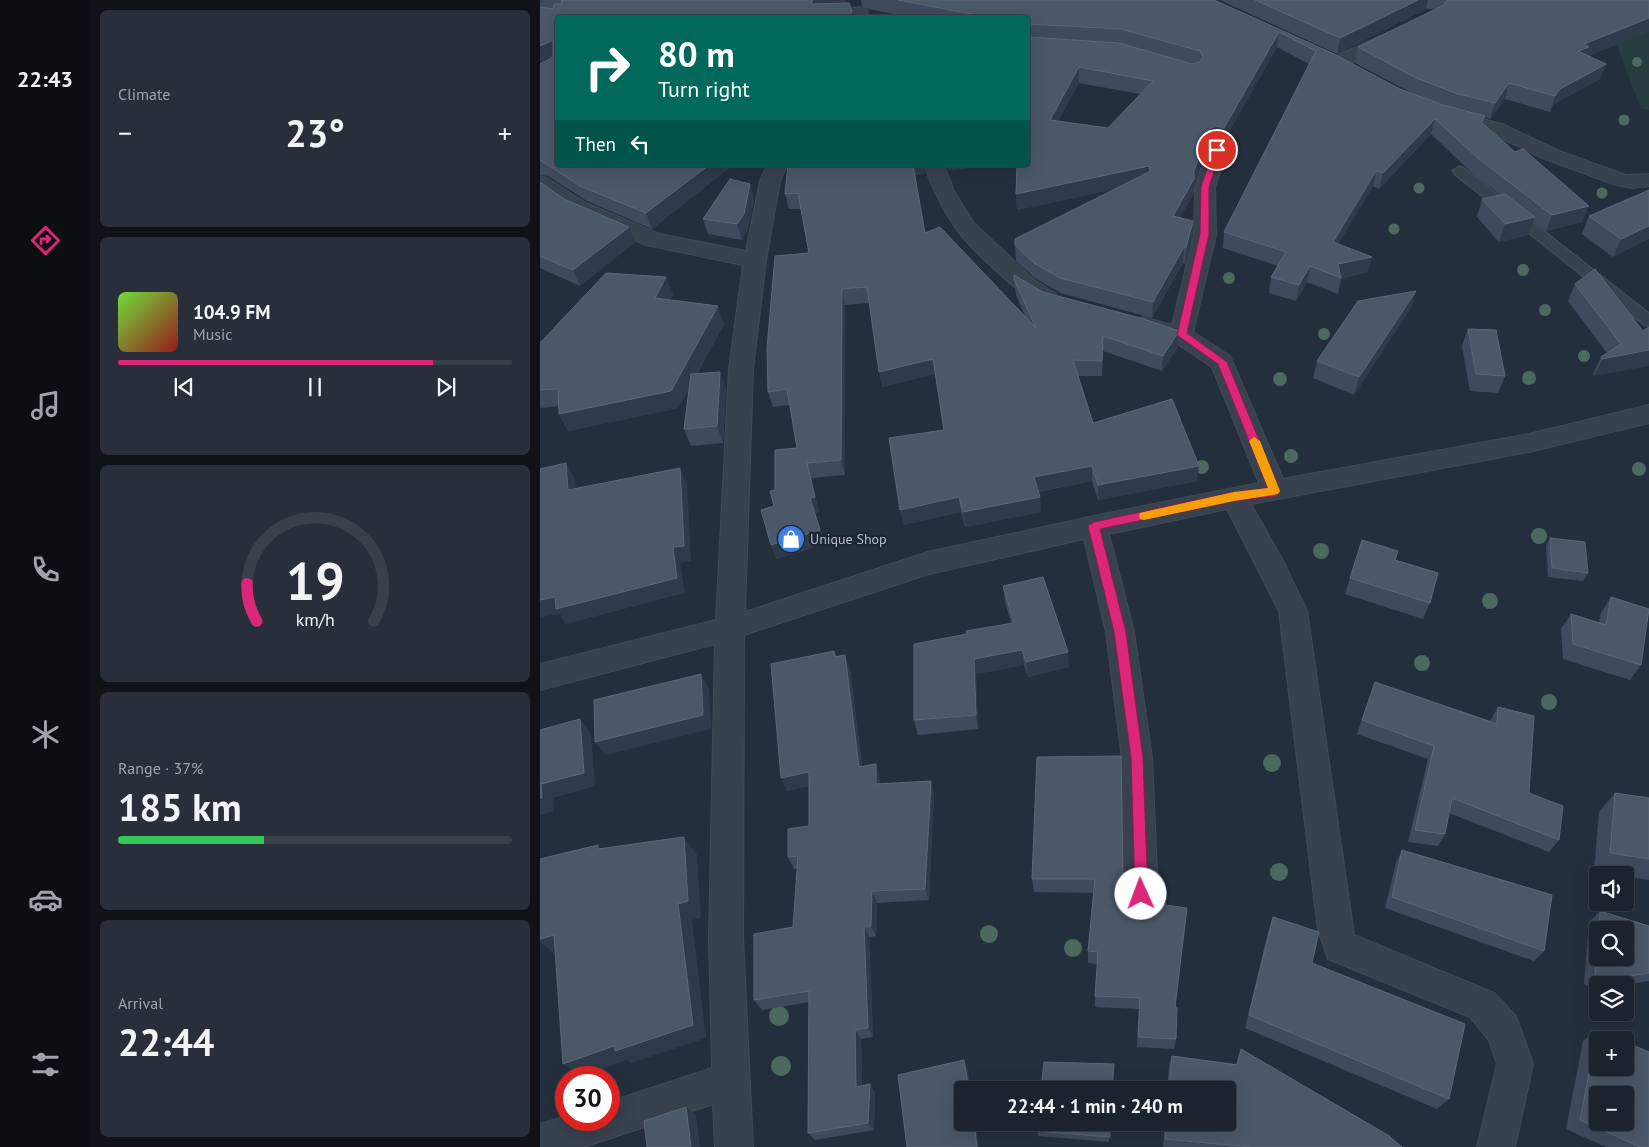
<!DOCTYPE html>
<meta charset="utf-8">
<style>
:root{--surface:#1b232e;--page:#282f3a;--text:#f1f3f6;--muted:#a0a4aa;--line:#39404a;--accent:#db2777}
body{margin:0;font-family:"PT Sans",sans-serif;background:var(--page);color:var(--text);height:100vh;display:flex;flex-direction:column;font-size:19px;white-space:nowrap}
*{box-sizing:border-box;margin:0}
p{font-size:16px;color:var(--muted)}
.icon{flex:none;width:28px;height:28px;fill:none;stroke:currentColor;stroke-width:2;stroke-linecap:round;stroke-linejoin:round}
.map{position:relative;flex:1;overflow:hidden}
.sheet{display:flex;flex-direction:column;gap:10px;padding:10px;background:#0f1319;width:450px}
.sheet>*{flex:none}
.guide{position:absolute;left:15px;top:15px;width:475px;height:152px;border-radius:5px;box-shadow:0 5px 20px #0002,0 0 0 1px var(--line);background:#00695c;color:#fff;overflow:hidden}
.tools{position:absolute;left:1049px;top:866px;display:grid;gap:10px}
.tools a{display:grid;place-items:center;width:45px;height:45px;border-radius:5px;background:var(--surface);box-shadow:0 5px 20px #0002,0 0 0 1px var(--line);font-size:25px}
.speed{position:absolute;left:15px;top:1066px;display:flex;gap:10px;font-size:25px;font-weight:700;text-align:center}
.speed>*{display:grid;place-content:center;width:65px;height:65px;border-radius:50%;background:var(--surface);box-shadow:0 5px 20px #0002,0 0 0 1px var(--line);line-height:1}
.speed .limit{border:8px solid #d22;background:#fff;color:#111}
.pin{position:absolute;display:grid;place-items:center;width:42px;height:42px;color:#fff;margin:-21px;border:2px solid #fff;border-radius:50%;box-shadow:0 1px 5px #0007}
.me{position:absolute;width:55px;margin:-28px;rotate:358deg;stroke-linejoin:round;filter:drop-shadow(0 0 4px #0008)}
.turn{display:flex;align-items:center;gap:18px;height:105px;padding:0 20px;font-size:22px}
.turn .icon{width:65px;height:65px;stroke-width:2.5}
.turn b{display:block;font-size:35px;line-height:42px}
.then{display:flex;align-items:center;height:48px;padding:0 20px;background:#0003;gap:10px;font-size:19px}
.big{font-size:38px;font-weight:700;line-height:1.1}
.sheet .tile{flex:1;display:flex;flex-direction:column;justify-content:center;gap:8px;min-width:0;padding:0 18px;border-radius:8px;background:var(--page)}
.sheet .dial{align-items:center;gap:0}
.dial svg{height:130px;overflow:visible;fill:none;stroke:var(--line);stroke-width:7;stroke-linecap:round;text-anchor:middle}
.dial text{fill:var(--text);stroke:none}
.song{display:flex;align-items:center;gap:15px}
.cover{width:60px;height:60px;border-radius:8px;background:linear-gradient(135deg,hsl(100 70% 55%),hsl(0 70% 35%))}
.played{height:5px;border-radius:2px;background:linear-gradient(90deg,var(--accent) 80%,var(--line) 80%)}
.keys{display:flex;justify-content:space-around;direction:ltr}
.heat{display:flex;justify-content:space-between;align-items:center;font-size:28px;direction:ltr}
.charge{height:8px;border-radius:4px;background:linear-gradient(90deg,#34c759 37%,var(--line) 0)}
.trip{position:absolute;left:414px;top:1081px;width:282px;height:50px;border-radius:5px;background:var(--surface);box-shadow:0 5px 20px #0002,0 0 0 1px var(--line);font-weight:700;line-height:50px;text-align:center}
main{display:flex;flex:1;min-height:0}
.tab-bar{display:flex;flex-direction:column;width:90px;justify-content:space-around;align-items:center;background:#0b0e12;color:var(--muted)}
.tab-bar .icon{width:35px;height:35px}
.tab-bar .active{color:var(--accent)}
.tab-bar b{font-size:22px;color:var(--text)}
.map>svg:first-child{display:block}
</style>
<main>
<nav class="tab-bar">
<b>22:43</b>
<svg class="icon active" aria-label="directions" viewBox="0 0 24 24"><path d="M12 3l9 9-9 9-9-9zM9 14v-3h6M13 9l2 2-2 2"/></svg>
<svg class="icon" aria-label="music" viewBox="0 0 24 24"><path d="M9 18V5l10-2v13"/><circle cx="6" cy="18" r="3"/><circle cx="16" cy="16" r="3"/></svg>
<svg class="icon" aria-label="phone" viewBox="0 0 24 24"><path d="M5 4h4l2 5-3 2q2 4 5 5l2-3 5 2v4C11 20 4 13 5 4z"/></svg>
<svg class="icon" aria-label="climate" viewBox="0 0 24 24"><path d="M12 3v18M4 7l16 10M4 17L20 7"/></svg>
<svg class="icon" aria-label="car" viewBox="0 0 24 24"><path d="M5 17H2v-5l4-1 3-4h7l3 4 3 1v5h-3M9 17h6M6 11h13"/><circle cx="7" cy="17" r="2"/><circle cx="17" cy="17" r="2"/></svg>
<svg class="icon" aria-label="filters" viewBox="0 0 24 24"><path d="M4 7h16M4 17h16"/><circle cx="9" cy="7" r="2"/><circle cx="15" cy="17" r="2"/></svg>
</nav>
<section class="sheet">
<div class="tile"><p>Climate</p>
<div class="heat"><a>−</a><b class="big">23°</b><a>+</a></div>
</div>
<div class="tile">
<div class="song"><i class="cover"></i><div><b>104.9 FM</b><p>Music</p></div></div>
<div class="played"></div>
<div class="keys"><svg class="icon" aria-label="previous" viewBox="0 0 24 24"><path d="M18 5L8 12l10 7zM5 5v14"/></svg><svg class="icon" aria-label="pause" viewBox="0 0 24 24"><path d="M8 5v14M16 5v14"/></svg><svg class="icon" aria-label="next" viewBox="0 0 24 24"><path d="M6 5l10 7-10 7zM19 5v14"/></svg></div>
</div>
<div class="tile dial"><svg viewBox="0 0 100 80">
<path d="M14 69A42 42 0 1 1 86 69"/>
<path d="M14 69A42 42 0 0 1 8 46" stroke="#db2777"/>
<text x="50" y="56" font-size="32" font-weight="700">19</text>
<text x="50" y="72" font-size="11">km/h</text>
</svg></div>
<div class="tile"><p>Range · 37%</p><b class="big">185 km</b><div class="charge"></div></div>
<div class="tile"><p>Arrival</p><b class="big">22:44</b></div>
</section>
<div class="map">
<svg width="1109" height="1147" viewBox="0 0 1109 1147">
<rect width="100%" height="100%" fill="#242f3e"/>
<!-- green -->
<path fill="#263c3f" d="M1109,0V110L1101,109L1073,35Z"/>
<g fill="none" stroke-linecap="round" stroke-linejoin="round">
<!-- service casing -->
<g stroke="#414a57" stroke-width="3">
<path id="service" d="M919,167L923,168L1109,314V326L1104,324L915,174L913,171Z"/>
</g>
<!-- minor casing -->
<g stroke="#414a57" stroke-width="2">
<path id="minor" d="M319,7L325,8L328,12L325,16L276,18L279,14Z
M849,32L855,33L858,37L855,41L804,67L797,69L790,67L788,63L790,59Z
M908,110L962,124L1019,151L1086,175L1109,174V186L1093,188L1076,185L1005,159L948,132L901,120L898,116L901,112Z
M677,144L684,146L687,150L675,187L676,235L653,332L690,356L743,479L989,434L1109,405V423L989,452L711,504L742,559L767,611L814,935L954,993L976,1016L993,1064L975,1147H937L957,1064L949,1040L930,1017L788,959L778,930L739,611L687,509L569,534L594,632L612,758L618,894L613,905L601,910L589,905L584,894L582,758L566,632L544,539L389,574L204,635L203,938L213,1147H175L173,1104L44,1147H0V1124L26,1116V1120H69V1102L172,1068L169,938L175,644L0,690V664L176,620L189,369L203,265L106,245L32,213L0,191V176L7,178L46,203L119,234L206,251L220,181L227,165H247L240,181L226,260L213,369L205,612L388,552L554,516L719,483L672,367L633,341L595,331L591,325L595,319L603,317L632,325L654,235L655,187L667,150L670,146Z
M384,165H404L414,191L434,223L494,280L515,293L518,298L515,303C509,305 506,306 500,304C482,297 429,247 417,230C403,210 392,188 384,165Z"/>
</g>
<!-- service -->
<use href="#service" fill="#38414e" fill-rule="evenodd"/>
<!-- minor -->
<use href="#minor" fill="#38414e" fill-rule="evenodd"/>
</g>
<!-- trees -->
<g fill="#4b6a5d">
<circle cx="1097" cy="62" r="5"/>
<circle cx="1084" cy="120" r="5.5"/>
<circle cx="879" cy="188" r="5.5"/>
<circle cx="1062" cy="193" r="5.5"/>
<circle cx="854" cy="229" r="5.5"/>
<circle cx="983" cy="270" r="6"/>
<circle cx="689" cy="278" r="6"/>
<circle cx="1005" cy="310" r="6"/>
<circle cx="784" cy="334" r="6"/>
<circle cx="1044" cy="356" r="6"/>
<circle cx="989" cy="378" r="7"/>
<circle cx="740" cy="379" r="7"/>
<circle cx="751" cy="456" r="7"/>
<circle cx="662" cy="467" r="7"/>
<circle cx="1099" cy="469" r="7"/>
<circle cx="999" cy="536" r="8"/>
<circle cx="781" cy="551" r="8"/>
<circle cx="950" cy="601" r="8"/>
<circle cx="882" cy="663" r="8"/>
<circle cx="1009" cy="702" r="8"/>
<circle cx="732" cy="763" r="9"/>
<circle cx="739" cy="872" r="9"/>
<circle cx="449" cy="934" r="9"/>
<circle cx="533" cy="948" r="9"/>
<circle cx="239" cy="1016" r="10"/>
<circle cx="241" cy="1066" r="10"/>
</g>
<!-- wall -->
<path fill="#3f4b5c" fill-rule="evenodd" d="M0,0H306L307,3L312,11L313,18H18V165H193L112,229L47,201L8,176L0,175V64L5,62L0,64Z
M321,0H674L860,89L872,93L815,63L818,47L896,9H886L797,54L680,0H1109V31L1048,56L1066,64L1060,79L1014,104L1010,112L965,99L950,119L945,117L943,124L1042,222L1006,231L993,221L988,235L959,242L937,217L942,199L961,195L934,175L891,134L839,189L833,186L798,244L828,272L801,279L798,294L767,282L756,301L729,293L731,277L738,266L683,248L684,232L769,64L737,47L682,144L676,142L669,144L665,149L654,185L653,195L640,217L653,221L652,237L645,264L643,263L612,318L521,293L495,278L476,261L475,245L575,189L477,210L476,194L488,165V18H372L328,9L322,6ZM539,83L600,94L568,128L518,121Z
M248,165H384L385,174L375,175L385,233L485,316L476,295L474,279L503,292L638,347L622,371L563,351L562,376H538L553,423L657,481L558,500L552,481L498,492L501,512L425,527L421,512L363,525L404,430L395,374L342,387L329,303L305,305V475L271,478L279,512L275,513L285,544L236,559L234,506L235,490L257,448L250,405L233,407L228,392L269,253L261,209H249L245,194Z
M0,182L24,199L89,227L95,242L40,286L0,268Z
M210,184L214,200L208,229L202,240L168,234L163,219Z
M1109,190L1073,257L1042,234L1049,216Z
M1035,284L1103,331L1054,376L1053,374L1061,357L1067,353L1028,301Z
M876,291L871,308L814,395L773,378L777,361Z
M133,294L130,300L184,324L157,374L186,389L183,443L151,446L144,429L149,388L138,408L28,431L19,414V406L0,408V343Z
M928,329L965,376L958,393L930,391L922,346Z
M1010,538L1048,573L1043,581L1008,577L1006,546Z
M822,540L890,603L883,619L805,594Z
M463,586L529,667L488,677L484,665L436,674L438,729L378,735L374,720L426,634L471,623L465,602Z
M1071,597L1101,665L1090,680L1023,659L1021,629L1031,614L1059,623L1061,613Z
M294,651L297,657L310,669L322,766L340,778V784L391,781L394,794L389,900L337,903L336,936L329,937L333,1037L321,1039L322,1086L335,1092L334,1130L275,1140L268,1133L269,1002L222,1010L214,1000L253,927L257,869H254L248,857L269,826V786L247,791Z
M835,682L950,721L958,707L989,793L1019,840L1009,852L909,813L905,834L898,846L868,842L888,759L817,734Z
M497,757L583,881L635,1007L636,1039L634,1049L597,1047L599,1009L555,1007V996L557,964L548,963V951L553,893L494,892L492,879Z
M1075,793L1109,798V880L1085,876V875H1079L1054,871L1059,812Z
M862,850L1004,951L994,961L845,908L856,863Z
M1060,911L1109,926V981L1085,985H1058V989L1044,984L1049,922ZM1058,930H1085L1058,958Z
M733,917L772,963L909,1099L897,1109L705,1028L728,932Z
M1057,1031L1109,1147H1066L1026,1129L1043,1041Z
M701,1049L851,1138L862,1147H623L625,1122H688V1090H627L629,1066L632,1056L696,1064Z
M570,1122L569,1142L498,1136L497,1131Z"/>
<!-- shaded-wall -->
<path fill="#2f3b4b" d="M273,0H306L307,7L279,12L271,3Z
M878,0H888L886,9L797,54L800,38Z
M312,11L313,18H309Z
M1109,18V31L1046,57L1038,51L1044,44Z
M739,32L737,47L682,144L684,128Z
M13,40L18,57L0,64V46Z
M1066,64L1060,79L1014,104L1010,112L1015,96L1020,89Z
M539,67V83L510,136V120Z
M969,83L965,99L950,119L955,103Z
M895,119L891,134L839,189L843,173Z
M678,126L676,142L669,144L665,149L654,185L653,195L632,231L633,216L654,171L667,134L671,128Z
M169,165H193L112,229L106,213Z
M373,165H384L385,174L374,175Z
M408,165H435V167L408,171Z
M609,166L608,182L477,210L476,194Z
M836,171L833,186L789,258L793,242Z
M210,184L214,200L208,229L202,240L197,224Z
M1049,206L1042,222L1006,231L1012,215Z
M995,217L988,235L959,242L965,224Z
M653,221L652,237L645,264L646,248Z
M1109,226V239L1073,257L1081,239Z
M89,227L95,242L40,286L33,270Z
M644,247L643,263L612,318L613,302Z
M832,257L828,272L801,279L798,264Z
M770,266L767,282L756,301L759,285Z
M126,277L133,294L122,316L115,298Z
M302,289L305,305V475L301,460Z
M876,291L871,308L814,395L819,377Z
M178,306L184,324L138,408L28,431L19,414Z
M639,331L638,347L622,371L623,356Z
M1109,350V366L1054,376L1062,359Z
M393,359L395,374L342,387L339,372Z
M180,372L186,389L183,443L177,426Z
M26,463L35,479L37,506L28,490Z
M267,463L271,478L279,512L274,513L270,498Z
M552,466V481L495,492L494,477Z
M659,466L657,481L558,500V485Z
M140,468L147,484L151,561L140,563L145,593L26,624L19,614L0,617V600L133,547Z
M419,497L421,512L363,525L360,510Z
M500,497L501,512L425,527L423,512Z
M280,530L285,544L236,559L231,545Z
M482,650L484,665L436,674L438,729L436,715L434,659Z
M528,652L529,667L488,677L486,662Z
M305,655L310,669L323,780L319,767Z
M161,674L169,689L171,729L66,755L55,742Z
M40,719L51,734L55,786L13,798L14,811L0,815V798L1,784Z
M336,764L340,778L341,797L336,784Z
M269,772L275,785L247,791L241,778Z
M391,781L394,794L389,900L385,889Z
M144,837L157,855L161,918L152,920L166,1038L91,1063L87,1060L41,1076L23,1064L138,904Z
M332,891L337,903L336,936L331,926Z
M324,926L329,937L333,1037L328,1028Z
M14,935L16,955L0,942V939Z
M315,1030L321,1039L322,1095L316,1087Z
M424,1060L428,1070L431,1090H429Z
M330,1084L335,1092L334,1130L328,1123Z
M146,1107L156,1115L160,1147H151Z
M434,1122H436L439,1147H437Z"/>
<!-- building -->
<path fill="#4b5868" stroke="#5c6777" fill-rule="evenodd" d="M21,0H273L271,3L273,4L309,3L312,11L309,18H18V165H169L106,213L40,186L0,160V64L13,57V40L0,46V7L13,9L14,4H22Z
M358,0H674L792,53L860,89L903,105L945,116L941,122L975,152L983,149L1049,206L1012,215L939,159L895,119L843,173L836,171L793,242L832,257L798,264L801,278L770,266L759,285L731,277L746,252L684,232L776,51L739,32L684,128L678,126L671,128L667,134L654,171V179L633,216L653,221L646,248L644,247L613,302L520,278L494,263L475,245V239L611,171L609,166L476,194L477,165H488V37L579,43L652,64L660,62L663,57L660,51L581,29L488,24V18H453ZM539,67L613,81L568,128L510,120Z
M715,0H878L800,38Z
M907,0H1109V18L1044,44L1049,47L1038,51L1066,64L1020,89L1015,96L969,83L955,103L918,94L876,78L818,47L904,5Z
M248,165H373L385,233L400,227L496,328L474,279V275L503,292L604,319L639,331L623,356L563,336L562,361L533,360L553,423L632,399L659,466L558,485L552,466L494,477L500,497L423,512L419,497L360,510L349,438L404,430L393,359L339,372L327,287L302,289L301,460L267,463L275,497L270,498L280,530L231,545L221,510L234,506L230,491L235,490V450L257,448L247,389L228,392L227,348L235,256L269,253L258,193L245,194Z
M190,179L210,184L204,214L197,224L163,219Z
M0,182L24,199L89,227L33,270L0,256Z
M1109,190V226L1081,239L1049,216Z
M965,194L995,217L965,224L942,199Z
M1055,269L1103,331L1109,327V350L1062,359L1061,357L1081,344L1035,284Z
M66,273L126,277L115,298L178,306L131,391L19,414L18,389L0,390V343Z
M876,291L819,377L777,361L818,301Z
M928,329L956,330L965,376L936,374Z
M180,372L177,426L144,429L151,374Z
M26,463L28,490L140,468L144,546L133,547L137,578L16,609L15,597L0,600V469Z
M1010,538L1045,542L1048,573L1012,568Z
M822,540L858,551L855,560L898,573L890,603L810,578Z
M503,577L528,652L486,662L482,650L434,659L436,715L374,720V644L427,634L426,631L474,623L463,586Z
M1071,597L1109,609L1101,665L1033,644L1031,614L1066,625Z
M294,651L295,657L305,655L319,767L336,764V784L391,781L385,889L332,891L331,926H324L328,1028L315,1030L316,1087L330,1084L328,1123L268,1133L269,991L214,1000V934L253,927L258,856L248,857V829L269,826V772L241,778L231,664Z
M161,674L163,715L55,742L54,700Z
M835,682L957,724L958,707L994,716L989,793L1023,806L1019,840L912,798L905,834L875,830L894,746L822,720Z
M40,719L44,773L1,784L2,798H0V730Z
M581,756L583,881L588,893L591,895V900L647,908L635,1007L637,1008L636,1039L598,1037L600,998L555,996L558,952L548,951L555,879H492L497,757Z
M1075,793L1109,798V859L1070,853Z
M144,837L148,901L138,904L153,1025L75,1051L74,1046L23,1064L14,935L0,939V859L58,845V849Z
M862,850L1012,895L1004,951L852,897Z
M1060,911L1109,926V973L1070,979L1055,975L1058,944V958H1085V930H1059Z
M733,917L779,932L772,963L925,1024L909,1099L709,1015Z
M1057,1031L1080,1040H1058V1068H1085V1042L1109,1052V1147H1100L1040,1120ZM1058,1095H1085V1122H1058Z
M701,1049L851,1137V1138L862,1147H711L625,1139L626,1122H688V1090H629L632,1056L697,1065Z
M424,1060L429,1090H422V1122H434L437,1147H367L358,1075Z
M504,1062L574,1064L572,1090H501Z
M146,1107L151,1147H107L104,1121Z
M498,1122H570V1137L497,1131Z"/>
<!-- route -->
<path fill="#db2777" stroke="#8e194d" d="M674,148L681,150L669,187V234L647,333L687,362L740,491L735,496L694,501L560,529L586,632L603,758L608,894L606,898L601,900L597,898L595,894L591,758L574,632L548,526L554,522L694,492L728,488L678,364L637,335L660,234L661,187Z"/>
<!-- slow -->
<path fill="#f59e0b" d="M714,437L720,441L740,491L738,494L694,501L604,520L600,519L599,516L600,513L604,512L694,492L728,488L709,441Z"/>
<!-- icons -->
<defs>
<g id="shop-disc" transform="scale(1.4375)"><circle r="9.5" fill="#3f7fe0" stroke="#1d2633"/><path d="M-5-2.5h2.3a2.7 3.5 0 0 1 5.4 0H5L5.5 6h-11ZM-1.5-2.5h3a1.5 2.3 0 0 0-3 0Z" fill="#fff"/></g>
</defs>
<g fill-rule="evenodd">
<use href="#shop-disc" x="251" y="539"/>
</g>
<g text-anchor="middle" stroke-width="5" stroke-linejoin="round" paint-order="stroke">
<!-- poi labels -->
<g font-size="14" fill="#b4bcc9" stroke="#1d2633" text-anchor="start">
<text x="270" y="544">Unique Shop</text>
</g>
</g>
</svg>
<div class="tools">
<a><svg class="icon" aria-label="sound" viewBox="0 0 24 24"><path d="M4 9h4l5-4v14l-5-4H4zM17 9q2 3 0 6"/></svg></a>
<a><svg class="icon" aria-label="search" viewBox="0 0 24 24"><circle cx="10" cy="10" r="6"/><path d="M15 15l6 6"/></svg></a>
<a><svg class="icon" aria-label="layers" viewBox="0 0 24 24"><path d="M12 4l9 5-9 5-9-5zM3 14l9 5 9-5"/></svg></a>
<a>+</a>
<a>−</a>
</div>
<div class="speed"><div class="limit">30</div></div>
<div class="pin" style="left:677px;top:150px;background:#d93025"><svg class="icon" aria-label="arrive" viewBox="0 0 24 24"><path d="M6 21V4h12l-3 4 3 4H6"/></svg></div>
<svg class="me" style="left:601px;top:894px" viewBox="-20 -20 40 40"><circle r="19" fill="#fff"/><path d="M0-13L10 11 0 6-10 11z" fill="#db2777"/></svg>
<div class="trip">22:44 · 1 min · 240 m</div>
<div class="guide">
<div class="turn"><svg class="icon" aria-label="right" viewBox="0 0 24 24"><path d="M7 20v-9h11M14 6l5 5-5 5"/></svg><div><b>80 m</b>Turn right</div></div>
<div class="then">Then<svg class="icon" aria-label="left" viewBox="0 0 24 24"><path d="M17 20v-9H6M10 6l-5 5 5 5"/></svg></div>
</div>
</div>
</main>
